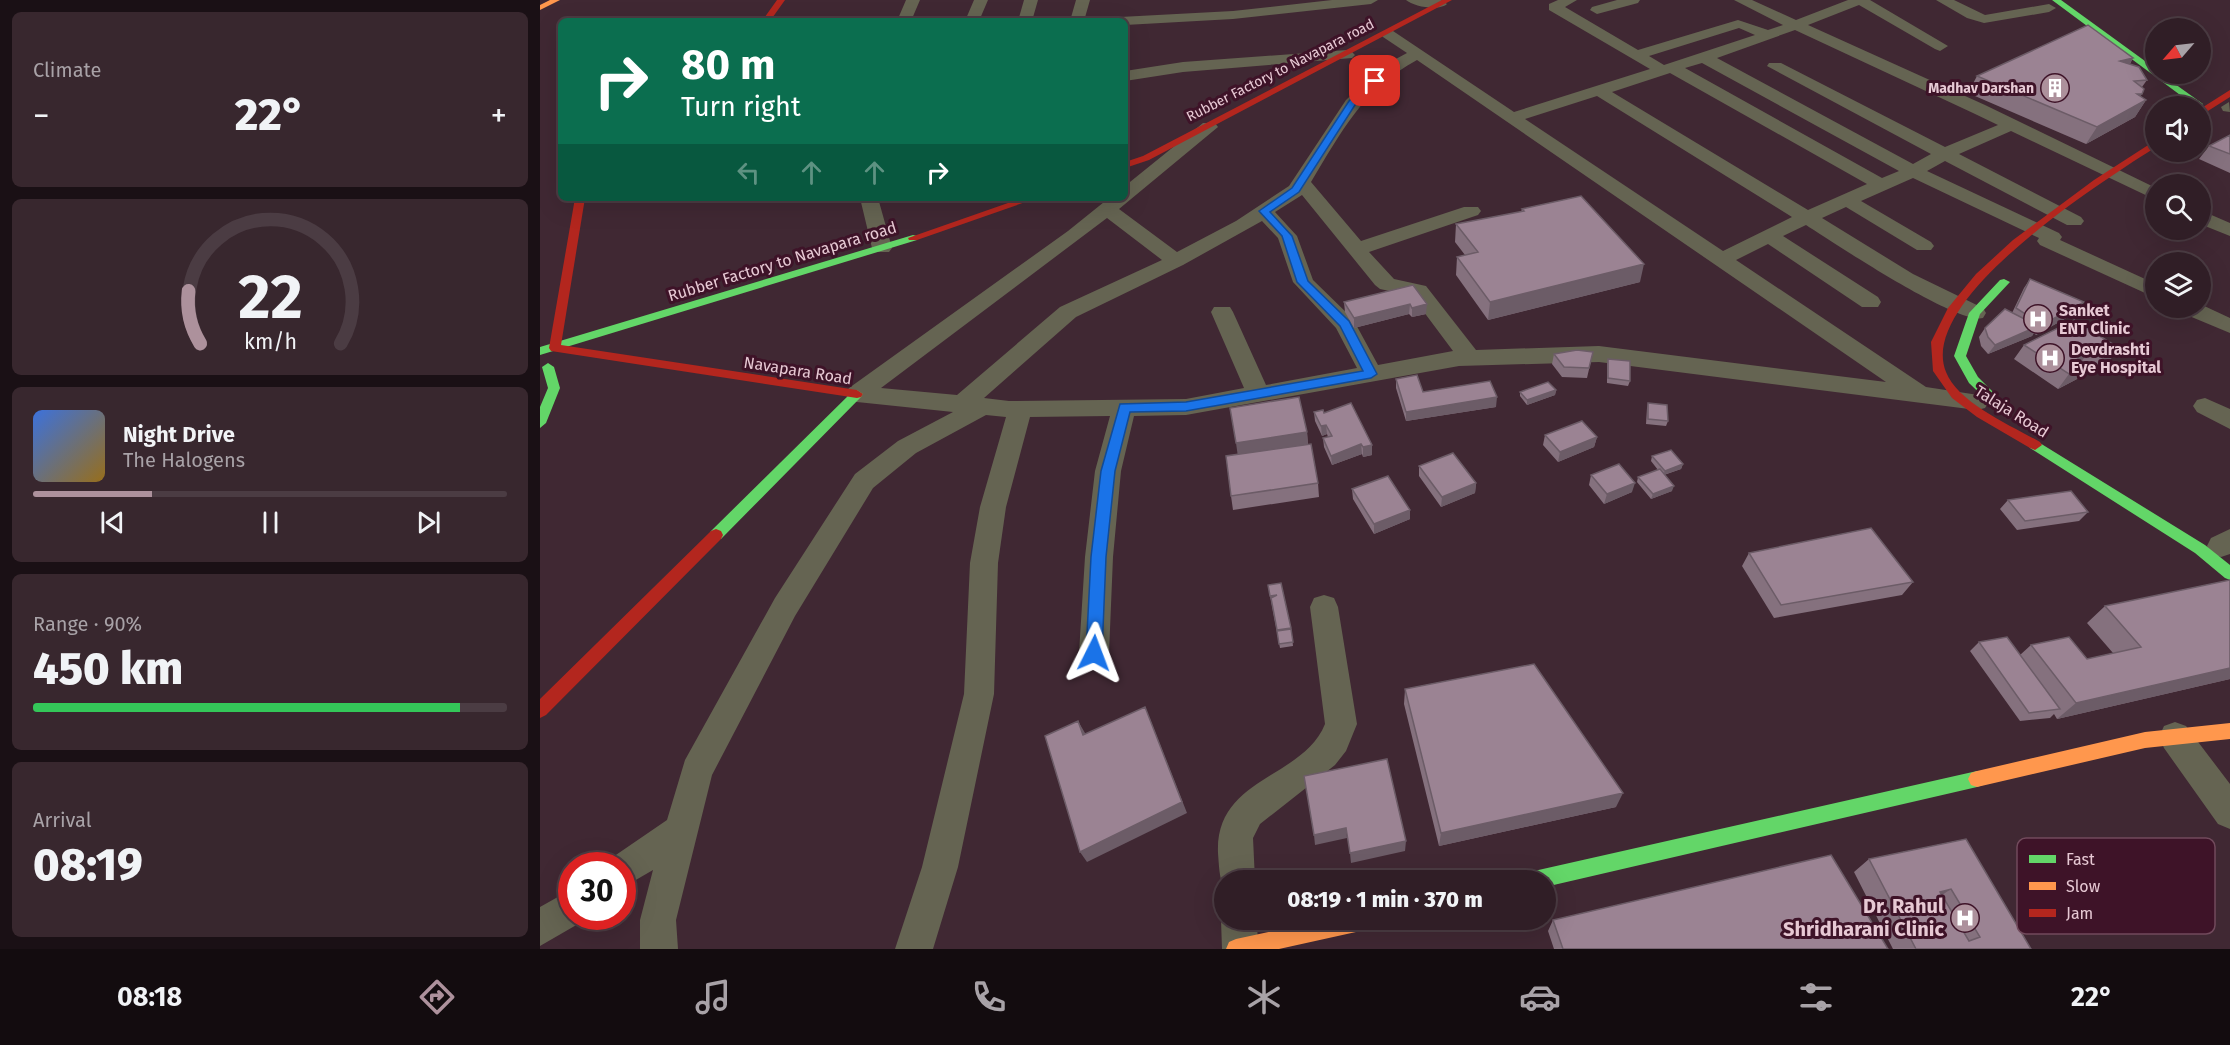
<!DOCTYPE html>
<meta charset="utf-8">
<style>
:root{--surface:#301e26;--page:#38272e;--text:#f1f3f6;--muted:#a8a2a7;--line:#4b3c43;--accent:#ad919c}
body{margin:0;font-family:"Fira Sans",sans-serif;background:var(--page);color:var(--text);height:100vh;display:flex;flex-direction:column;font-size:22px;white-space:nowrap}
*{box-sizing:border-box;margin:0}
p{font-size:20px;color:var(--muted)}
.icon{flex:none;width:33px;height:33px;fill:none;stroke:currentColor;stroke-width:2;stroke-linecap:round;stroke-linejoin:round}
.map{position:relative;flex:1;overflow:hidden}
.details{display:flex;flex-direction:column;gap:12px;padding:12px;background:#1a1015;width:540px}
.details>*{flex:none}
.top-card{position:absolute;left:18px;top:18px;width:570px;height:183px;border-radius:9px;box-shadow:0 6px 24px #0002,0 0 0 2px var(--line);background:#0b6e4f;color:#fff;overflow:hidden}
.needle{width:39px;rotate:242deg}
.controls{position:absolute;left:1605px;top:18px;display:grid;gap:12px}
.controls a{display:grid;place-items:center;width:66px;height:66px;border-radius:50%;background:var(--surface);box-shadow:0 6px 24px #0002,0 0 0 2px var(--line);font-size:30px}
.speed{position:absolute;left:18px;top:852px;display:flex;gap:12px;font-size:30px;font-weight:700;text-align:center}
.speed>*{display:grid;place-content:center;width:78px;height:78px;border-radius:50%;background:var(--surface);box-shadow:0 6px 24px #0002,0 0 0 2px var(--line);line-height:1}
.speed .limit{border:9px solid #d22;background:#fff;color:#111}
.pin{position:absolute;display:grid;place-items:center;width:51px;height:51px;color:#fff;margin:-26px;border-radius:12px;box-shadow:0 3px 9px #0006}
.me{position:absolute;width:66px;margin:-33px;rotate:3deg;stroke-linejoin:round;filter:drop-shadow(0 0 4px #0008)}
.turn{display:flex;align-items:center;gap:21px;height:126px;padding:0 24px;font-size:27px}
.turn .icon{width:78px;height:78px;stroke-width:2.5}
.turn b{display:block;font-size:42px;line-height:51px}
.lanes{display:flex;align-items:center;height:57px;padding:0 24px;background:#0003;justify-content:center;gap:30px;direction:ltr}
.lanes .off{opacity:.35}
.big{font-size:45px;font-weight:800;line-height:1.1}
.details .tile{flex:1;display:flex;flex-direction:column;justify-content:center;gap:9px;min-width:0;padding:0 21px;border-radius:9px;background:var(--page)}
.details .dial{align-items:center;gap:0}
.dial svg{height:156px;overflow:visible;fill:none;stroke:var(--line);stroke-width:7;stroke-linecap:round;text-anchor:middle}
.dial text{fill:var(--text);stroke:none}
.song{display:flex;align-items:center;gap:18px}
.cover{width:72px;height:72px;border-radius:9px;background:linear-gradient(135deg,hsl(220 70% 55%),hsl(40 70% 35%))}
.played{height:6px;border-radius:3px;background:linear-gradient(90deg,var(--accent) 25%,var(--line) 25%)}
.keys{display:flex;justify-content:space-around;direction:ltr}
.heat{display:flex;justify-content:space-between;align-items:center;font-size:33px;direction:ltr}
.charge{height:9px;border-radius:4px;background:linear-gradient(90deg,#34c759 90%,var(--line) 0)}
.trip{position:absolute;left:674px;top:870px;width:342px;height:60px;border-radius:30px;background:var(--surface);box-shadow:0 6px 24px #0002,0 0 0 2px var(--line);font-weight:800;line-height:60px;text-align:center}
.menu{display:flex;height:96px;justify-content:space-around;align-items:center;background:#130c0f;color:var(--muted)}
.menu .icon{width:42px;height:42px}
.menu .on{color:var(--accent)}
.menu b{font-size:27px;color:var(--text)}
main{display:flex;flex:1;min-height:0}
.map>svg:first-child{display:block}
</style>
<main>
<section class="details">
<div class="tile"><p>Climate</p>
<div class="heat"><a>−</a><b class="big">22°</b><a>+</a></div>
</div>
<div class="tile dial"><svg viewBox="0 0 100 80">
<path d="M14 69A42 42 0 1 1 86 69"/>
<path d="M14 69A42 42 0 0 1 8 42" stroke="#ad919c"/>
<text x="50" y="56" font-size="32" font-weight="700">22</text>
<text x="50" y="72" font-size="11">km/h</text>
</svg></div>
<div class="tile">
<div class="song"><i class="cover"></i><div><b>Night Drive</b><p>The Halogens</p></div></div>
<div class="played"></div>
<div class="keys"><svg class="icon" aria-label="previous" viewBox="0 0 24 24"><path d="M18 5L8 12l10 7zM5 5v14"/></svg><svg class="icon" aria-label="pause" viewBox="0 0 24 24"><path d="M8 5v14M16 5v14"/></svg><svg class="icon" aria-label="next" viewBox="0 0 24 24"><path d="M6 5l10 7-10 7zM19 5v14"/></svg></div>
</div>
<div class="tile"><p>Range · 90%</p><b class="big">450 km</b><div class="charge"></div></div>
<div class="tile"><p>Arrival</p><b class="big">08:19</b></div>
</section>
<div class="map">
<svg width="1690" height="949" viewBox="0 0 1690 949">
<rect width="100%" height="100%" fill="#402833"/>
<g fill="none" stroke-linecap="round" stroke-linejoin="round">
<!-- street -->
<path fill="#656452" fill-rule="evenodd" d="M366,0H380L371,21H357Z
M434,0H448L439,21H425Z
M484,0H498L492,21H478Z
M536,0H550L544,21H530Z
M792,0H838L831,4L693,19L585,25V21H573L580,17L693,11Z
M866,0H901L907,4C899,11 874,7 866,0Z
M1018,0H1037L1025,7L1098,50L1198,20L1228,30L1243,25L1194,0H1212L1256,20L1308,0H1330L1408,46L1400,51L1395,49L1319,5L1268,25L1445,105L1616,188V200L1471,131L1419,154L1541,217L1544,221L1541,225H1527L1405,161L1387,171L1519,233L1522,237L1520,240L1616,284V298L1500,245L1497,241L1499,238L1373,178L1321,201L1391,242L1394,246L1391,250H1377L1306,207L1282,218L1373,274L1443,308L1446,313L1443,318C1417,325 1294,243 1266,225L1243,236L1338,297L1341,302L1338,307H1322L1228,244L1196,260L1386,387L1445,396L1449,402L1445,408L1437,410L1059,362L919,366L646,415L594,416L581,471L573,557L569,653L565,662L554,666L543,662L539,653L545,557L555,471L570,416L490,417L466,507L458,563L454,694L418,867L393,949H355L382,867L424,694L430,563L440,507L466,417L446,415L376,453L333,488L255,616L172,775L136,920L138,949H100V920L113,870L82,888V866H67L70,859L127,820L145,760L235,598L315,474L358,441L413,412L317,402L309,400L305,394L309,388L528,231L569,198H585V186L663,123H675L678,127L579,209L637,252L696,221L749,186L806,100L841,67L867,53L843,37L841,34L843,31H853L974,112L1110,69L1009,10V4ZM1199,28L1215,35L1124,65L1109,56ZM1255,30L1433,113L1458,125L1405,147L1241,63H1229L1227,66L1391,154L1373,164L1177,58ZM877,60L1346,382L1059,346L936,350L886,286L854,279L829,252L938,215L941,211L938,207H924L821,241L771,182C802,131 822,90 877,60ZM1162,63L1359,171L1342,178L1145,68ZM1130,73L1327,184L1268,210L1072,92ZM1057,96L1252,217L1183,251L985,119ZM762,195L835,285L840,289L872,296L913,351L838,365L813,319L773,280L757,236L735,212ZM567,218L622,260L520,307L417,395L341,388ZM722,221L738,238L753,282L796,328L817,368L726,385L693,312L690,307H674L671,312L704,388L646,399L469,401L444,398L536,317L643,265Z
M1077,0H1100L1098,3L1057,14L1050,10L1052,7Z
M1396,0H1414L1445,15L1509,4L1516,8L1509,12L1444,23L1427,18Z
M807,50L812,52L815,55L812,58L643,72L585,81V71L643,62Z
M1689,102L1690,112L1683,111L1681,107Z
M320,198H338L352,248L349,252H335L332,248Z
M1660,210L1690,223V236L1660,224Z
M1660,304L1690,318V333L1642,313L1639,308H1660Z
M1665,398L1690,409V429L1657,412L1653,406L1657,400Z
M1690,529V554L1681,557L1671,554L1667,546L1671,538Z
M784,595L794,598L798,607L817,724L806,751L795,765L720,824L713,838L715,880H684V889C679,877 679,865 678,853C675,777 763,779 785,724L770,607L774,598Z
M1635,722L1646,726L1690,784V829L1678,824L1624,748L1619,737L1624,726Z
M32,889V916H46L45,920L0,946V907Z
M684,912V920H717L718,949H682L681,920Z"/>
<!-- fast -->
<path fill="#63d668" fill-rule="evenodd" d="M1512,0H1521L1616,69V74H1621L1663,104V108L1655,106Z
M373,235L377,236V240L0,355V347Z
M1464,279L1470,282L1440,314L1426,356L1438,377L1464,403L1466,406L1460,410L1456,409L1429,383L1414,356L1429,313L1460,280Z
M8,363L14,367L20,388L6,423L0,428V407L8,388L2,367Z
M317,390L323,394L321,397L181,539H171L169,535L171,531L313,391Z
M1495,440L1665,545L1690,565V580L1685,578L1655,553L1490,448L1488,445L1490,442Z
M1437,771L1443,773L1446,779L1443,785L1437,787L1005,887V880H985L987,873L994,871Z"/>
<!-- slow -->
<path fill="#ff974d" fill-rule="evenodd" d="M10,0H20L0,10V5Z
M1690,723V739L1605,748L1437,787L1431,785L1428,779L1431,773L1437,771L1605,732Z
M784,920H835L832,927L825,930L739,949H686L689,942L696,939Z"/>
<!-- jam -->
<path fill="#b3261e" fill-rule="evenodd" d="M237,0H245L230,21H222Z
M902,0H912L609,160L585,168V162L603,156Z
M1690,90V97L1660,116V109Z
M1616,140V147C1563,181 1376,299 1406,372C1418,403 1472,426 1500,442L1502,445L1495,450L1490,448L1437,417L1412,398L1393,371L1391,342L1408,308L1436,274L1473,240L1554,180Z
M35,198H45L21,345L317,390L323,394L321,397L317,398L11,351L9,348Z
M482,198H497L377,240H369L368,238Z
M176,529L181,531L183,535L181,539L6,715L0,718V699L171,531Z"/>
</g>
<!-- wall -->
<path fill="#85717e" d="M1593,58L1590,64L1607,80L1602,87L1600,97L1606,100L1595,117L1546,144L1428,93L1437,76Z
M1690,135V173L1659,159L1669,146Z
M982,209L1100,282L948,320L916,275L917,257L925,255L915,242L916,224L981,212Z
M1490,279L1544,302L1537,312L1496,335L1494,333L1492,336L1448,354L1441,346L1439,337L1445,328L1472,313L1484,288Z
M873,285L886,314L872,317L869,314L814,328L805,312L804,302Z
M1534,320L1568,363L1552,371L1546,367L1537,379L1518,389L1474,359L1484,345Z
M1053,352L1047,378L1022,377L1012,364L1014,354Z
M1068,359L1090,381L1088,386L1067,383V364Z
M856,379L883,392L956,407L866,421L856,388Z
M1016,390L1015,395L987,405L980,396V392Z
M1108,403L1128,421L1126,426L1106,424L1107,408Z
M774,412L784,413L832,455L823,457L822,454L792,465L784,447L783,438L788,437L787,434L782,436L775,421Z
M767,432L768,445L778,483L779,497L693,510L691,496Z
M1005,435L1057,437L1054,447L1018,462L1003,445Z
M1112,456L1143,464L1141,469L1124,475L1132,491L1111,499L1097,482L1098,477L1118,470L1111,461Z
M879,466L936,483L935,493L901,507L879,476Z
M1051,475L1092,492L1064,504L1049,485Z
M812,489L870,510V519L834,534L813,499Z
M1468,500L1548,512L1539,521L1477,530L1460,509Z
M1209,553L1373,582L1362,595L1234,618L1202,566Z
M1690,580V679L1517,719L1514,714L1510,718L1480,721L1430,651L1439,642L1480,655L1491,645L1547,659L1573,653L1547,623L1565,606Z
M728,585L751,628L753,646L740,648Z
M865,689L1076,807L899,846L864,704Z
M1426,839L1491,949H1353L1314,872L1329,859Z
M1013,920L1348,949H1014L1008,931Z"/>
<!-- shaded-wall -->
<path fill="#6c5c67" d="M1593,58L1583,75L1580,61Z
M1597,94H1602L1594,107L1606,100L1595,117L1546,144L1557,127Z
M1104,264L1100,282L948,320L950,302Z
M1544,302L1537,312L1496,335L1502,325Z
M870,304L869,314L814,328V318Z
M887,304L886,314L872,317V308Z
M1498,326L1492,336L1448,354L1455,345Z
M1579,348L1568,363L1552,371L1563,357Z
M1551,349L1540,363L1536,357Z
M1548,365L1537,379L1518,389L1529,374Z
M1016,390L1015,395L987,405V400Z
M957,397L956,407L866,421V412Z
M786,425L787,434L782,436L781,426Z
M767,432L768,446L698,457L696,443Z
M1057,437L1054,447L1018,462L1020,452Z
M821,444L822,454L792,465L791,456Z
M832,445V455L823,457V447Z
M1143,464L1141,469L1123,475L1125,471Z
M936,483L935,493L901,507L902,497Z
M1095,483L1092,492L1064,504L1067,494Z
M1134,486L1132,491L1111,499L1113,494Z
M870,510V519L834,534V524Z
M1690,668V679L1517,719L1536,703Z
M610,719L647,813L547,862L540,852Z
M538,721L545,733L549,746L543,735Z
M1083,793L1076,807L899,846L901,833Z
M806,828L807,838L775,845L774,835Z
M866,841L865,851L811,863L810,853Z
M1411,889L1393,901L1400,892Z"/>
<!-- building -->
<path fill="#9b8393" stroke="#6c5c67" stroke-width="1.5" fill-rule="evenodd" d="M1548,25L1593,58L1580,61L1599,67L1607,80L1594,81L1604,89L1602,94H1597L1606,100L1557,127L1437,76Z
M1690,135V154L1669,146Z
M1041,196L1104,264L950,302L917,257L938,252L916,224L984,211L982,209Z
M1490,279L1544,302L1502,325L1476,308Z
M873,285L887,304L872,308L870,304L814,318L804,302Z
M1465,309L1498,326L1455,345L1448,337L1445,328Z
M1534,320L1579,348L1563,357L1551,349L1536,357L1548,365L1529,374L1484,345Z
M1037,350L1053,352L1049,368L1024,367L1014,354Z
M1068,359L1090,361V381L1068,378Z
M877,375L883,392L950,381L957,397L866,412L856,379Z
M1008,382L1016,390L987,400L980,392Z
M759,397L767,432L696,443L690,408Z
M811,403L832,445L823,447L821,444L791,456L783,438L792,436L786,425L781,426L774,412L783,410L784,413Z
M1108,403L1127,405L1128,421L1108,419Z
M1042,421L1057,437L1020,452L1005,435Z
M771,444L778,483L691,496L686,456Z
M1131,450L1143,464L1125,471L1112,456Z
M913,453L936,483L902,497L879,466Z
M1079,464L1095,483L1067,494L1051,475Z
M1120,469L1134,486L1113,494L1098,477Z
M848,476L870,510L834,524L812,489Z
M1531,491L1548,512L1485,521L1468,500Z
M1331,528L1373,582L1241,605L1209,553Z
M1690,580V668L1536,703L1491,645L1529,637L1547,659L1601,647L1565,606Z
M741,583L751,628L737,630L731,598L737,595L730,596L728,585Z
M751,629L753,642L739,644L737,631Z
M1467,637L1520,709L1489,713L1439,642Z
M994,664L1083,793L901,833L865,689Z
M605,707L642,802L540,852L505,736L538,721L543,735Z
M847,759L866,841L810,853L806,828L774,835L764,776Z
M1426,839L1491,949H1376L1329,859ZM1411,889L1440,937L1429,941L1400,892Z
M1291,855L1348,949H1023L1013,920Z"/>
<!-- route -->
<path fill="#1a73e8" stroke="#114b97" stroke-width="1.5" d="M832,79L840,81L815,105L759,192L730,212L752,236L768,281L809,321L837,374L831,378L646,411L590,412L575,471L566,557L562,653L560,658H549L546,653L551,557L561,471L580,404L646,402L823,371L800,326L757,282L742,236L719,211L752,188L809,101Z"/>
<!-- icons -->
<defs>
<g id="building-disc" transform="scale(1.5)"><circle r="9.5" fill="#ad919c" stroke="#3e1328"/><path d="M-4-6H4V6H1V3H-1V6H-4ZM-2.5-4.3h1.7v1.8h-1.7ZM.8-4.3h1.7v1.8H.8ZM-2.5-1h1.7V.8h-1.7ZM.8-1h1.7V.8H.8Z" fill="#fff"/></g>
<g id="hospital-disc" transform="scale(1.5)"><circle r="9.5" fill="#ad919c" stroke="#3e1328"/><path d="M-5-5h3v3.5h4V-5h3V5h-3V1.5h-4V5h-3Z" fill="#fff"/></g>
</defs>
<g fill-rule="evenodd">
<use href="#building-disc" x="1515" y="88"/>
<use href="#hospital-disc" x="1498" y="319"/>
<use href="#hospital-disc" x="1510" y="358"/>
<use href="#hospital-disc" x="1425" y="918"/>
</g>
<g text-anchor="middle" stroke-width="6" stroke-linejoin="round" paint-order="stroke">
<!-- far-street labels -->
<g font-size="14" fill="#e7c9d4" stroke="#3e1328">
<text transform="translate(740 70) rotate(-27)" y="5">Rubber Factory to Navapara road</text>
</g>
<!-- far-poi labels -->
<g font-size="14" font-weight="bold" fill="#e7c9d4" stroke="#3e1328" text-anchor="end">
<text x="1494" y="93">Madhav Darshan</text>
</g>
<!-- street labels -->
<g font-size="16" fill="#e7c9d4" stroke="#3e1328">
<text transform="translate(242 261) rotate(-17)" y="6">Rubber Factory to Navapara road</text>
<text transform="translate(258 370) rotate(9)" y="6">Navapara Road</text>
<text transform="translate(1472 411) rotate(32)" y="6">Talaja Road</text>
</g>
<!-- poi labels -->
<g font-size="16" font-weight="bold" fill="#e7c9d4" stroke="#3e1328" text-anchor="start">
<text x="1519" y="316">Sanket<tspan x="1519" dy="18">ENT Clinic</tspan></text>
<text x="1531" y="355">Devdrashti<tspan x="1531" dy="18">Eye Hospital</tspan></text>
</g>
<!-- near-poi labels -->
<g font-size="20" font-weight="bold" fill="#e7c9d4" stroke="#3e1328" text-anchor="end">
<text x="1404" y="913">Dr. Rahul<tspan x="1404" dy="23">Shridharani Clinic</tspan></text>
</g>
</g>
<!-- legend -->
<rect x="1477" y="838" width="198" height="96" rx="9" fill="#3e1328" stroke="#714a5c" stroke-width="1.5"/>
<rect x="1489" y="855" width="27" height="8" fill="#63d668"/>
<rect x="1489" y="882" width="27" height="8" fill="#ff974d"/>
<rect x="1489" y="909" width="27" height="8" fill="#b3261e"/>
<g font-size="16" fill="#e7c9d4">
<text x="1526" y="865">Fast</text>
<text x="1526" y="892">Slow</text>
<text x="1526" y="919">Jam</text>
</g>
</svg>
<div class="controls">
<a><svg class="needle" viewBox="-14 -14 28 28"><path d="M0-13l5 13h-10z" fill="#e53935"/><path d="M0 13l5-13h-10z" fill="#a8a2a7"/></svg></a>
<a><svg class="icon" aria-label="sound" viewBox="0 0 24 24"><path d="M4 9h4l5-4v14l-5-4H4zM17 9q2 3 0 6"/></svg></a>
<a><svg class="icon" aria-label="search" viewBox="0 0 24 24"><circle cx="10" cy="10" r="6"/><path d="M15 15l6 6"/></svg></a>
<a><svg class="icon" aria-label="layers" viewBox="0 0 24 24"><path d="M12 4l9 5-9 5-9-5zM3 14l9 5 9-5"/></svg></a>
</div>
<div class="speed"><div class="limit">30</div></div>
<div class="pin" style="left:835px;top:81px;background:#d93025"><svg class="icon" aria-label="arrive" viewBox="0 0 24 24"><path d="M6 21V4h12l-3 4 3 4H6"/></svg></div>
<svg class="me" style="left:554px;top:653px" viewBox="-20 -20 40 40"><path d="M0-17L14 15 0 8-14 15z" fill="#1a73e8" stroke="#fff" stroke-width="4"/></svg>
<div class="trip">08:19 · 1 min · 370 m</div>
<div class="top-card">
<div class="turn"><svg class="icon" aria-label="right" viewBox="0 0 24 24"><path d="M7 20v-9h11M14 6l5 5-5 5"/></svg><div><b>80 m</b>Turn right</div></div>
<div class="lanes"><svg class="icon off" aria-label="left" viewBox="0 0 24 24"><path d="M17 20v-9H6M10 6l-5 5 5 5"/></svg><svg class="icon off" aria-label="ahead" viewBox="0 0 24 24"><path d="M12 20V5M6 11l6-6 6 6"/></svg><svg class="icon off" aria-label="ahead" viewBox="0 0 24 24"><path d="M12 20V5M6 11l6-6 6 6"/></svg><svg class="icon" aria-label="right" viewBox="0 0 24 24"><path d="M7 20v-9h11M14 6l5 5-5 5"/></svg></div>
</div>
</div>
</main>
<nav class="menu">
<b>08:18</b>
<svg class="icon on" aria-label="directions" viewBox="0 0 24 24"><path d="M12 3l9 9-9 9-9-9zM9 14v-3h6M13 9l2 2-2 2"/></svg>
<svg class="icon" aria-label="music" viewBox="0 0 24 24"><path d="M9 18V5l10-2v13"/><circle cx="6" cy="18" r="3"/><circle cx="16" cy="16" r="3"/></svg>
<svg class="icon" aria-label="phone" viewBox="0 0 24 24"><path d="M5 4h4l2 5-3 2q2 4 5 5l2-3 5 2v4C11 20 4 13 5 4z"/></svg>
<svg class="icon" aria-label="climate" viewBox="0 0 24 24"><path d="M12 3v18M4 7l16 10M4 17L20 7"/></svg>
<svg class="icon" aria-label="car" viewBox="0 0 24 24"><path d="M5 17H2v-5l4-1 3-4h7l3 4 3 1v5h-3M9 17h6M6 11h13"/><circle cx="7" cy="17" r="2"/><circle cx="17" cy="17" r="2"/></svg>
<svg class="icon" aria-label="filters" viewBox="0 0 24 24"><path d="M4 7h16M4 17h16"/><circle cx="9" cy="7" r="2"/><circle cx="15" cy="17" r="2"/></svg>
<b>22°</b>
</nav>
